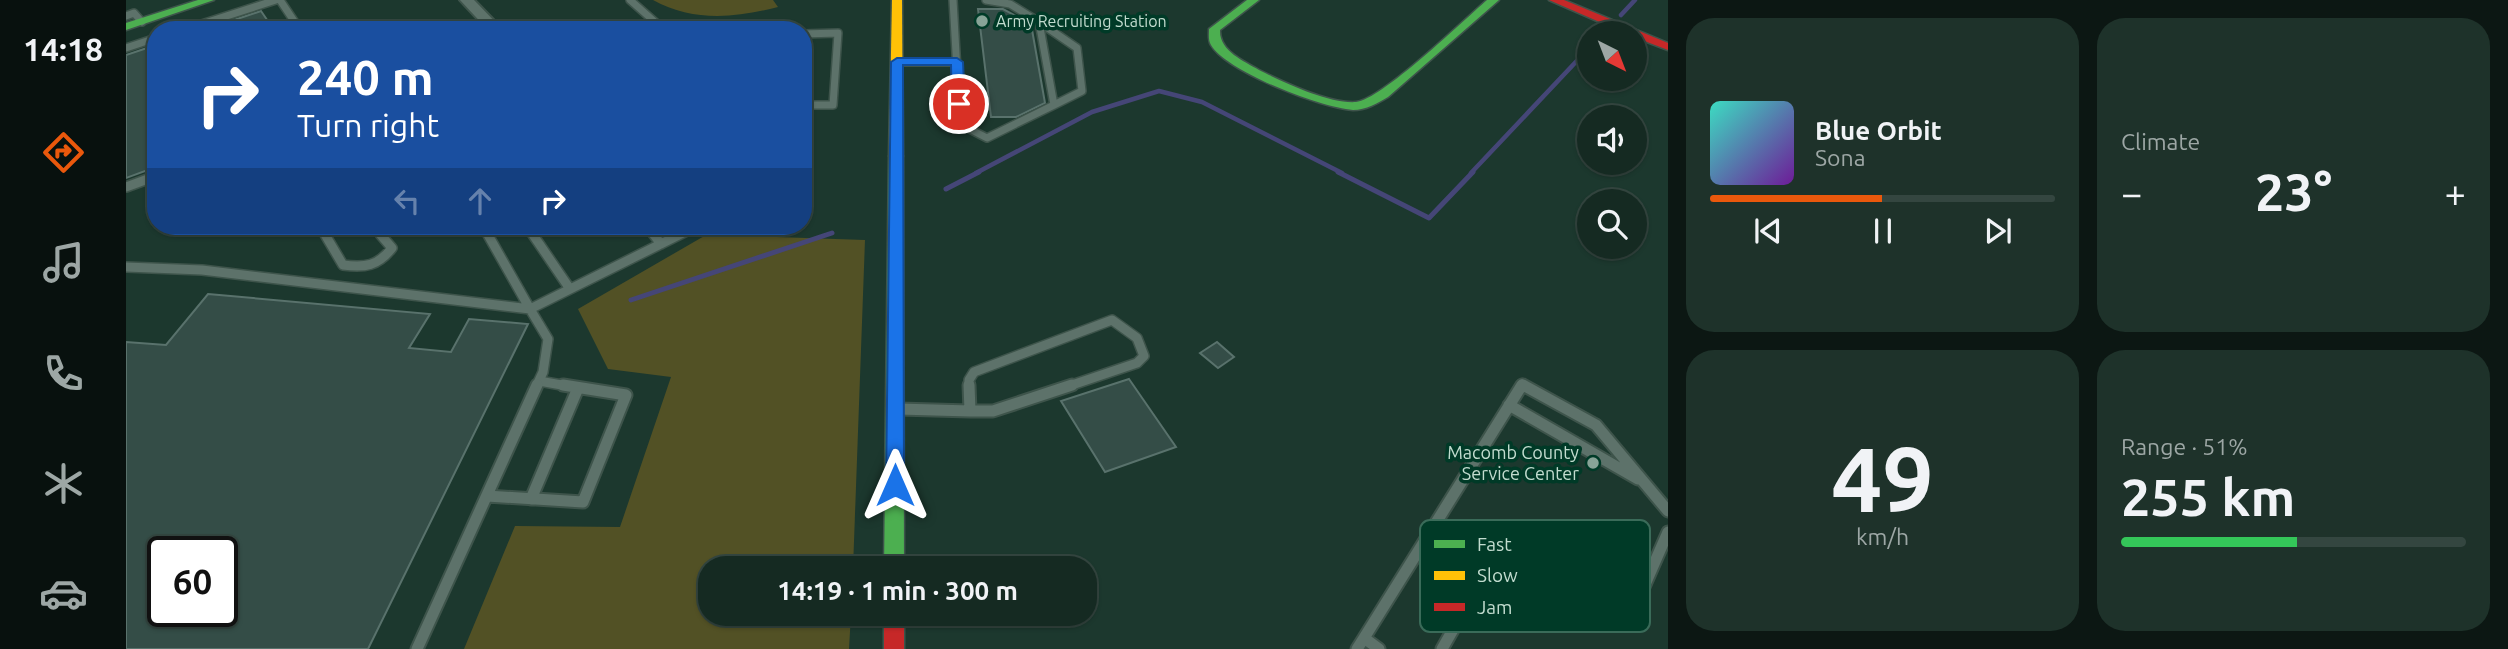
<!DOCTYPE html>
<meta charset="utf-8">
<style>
:root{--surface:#152a22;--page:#1e322a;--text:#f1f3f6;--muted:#9da7a5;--line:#344640;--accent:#ea580c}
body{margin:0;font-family:Ubuntu,sans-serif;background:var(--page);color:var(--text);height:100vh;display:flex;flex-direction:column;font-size:26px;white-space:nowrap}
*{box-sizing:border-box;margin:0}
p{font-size:23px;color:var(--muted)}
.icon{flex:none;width:38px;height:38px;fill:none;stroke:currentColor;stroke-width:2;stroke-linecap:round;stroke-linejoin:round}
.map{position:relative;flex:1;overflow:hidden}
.drawer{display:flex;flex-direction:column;gap:18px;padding:18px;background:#0c1713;width:840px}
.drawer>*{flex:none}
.guide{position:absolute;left:21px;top:21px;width:665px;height:214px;border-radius:28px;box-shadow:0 2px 5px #0004,0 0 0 2px var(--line);background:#1a4fa0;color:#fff;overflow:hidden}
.needle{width:46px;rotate:138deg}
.buttons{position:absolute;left:1451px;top:21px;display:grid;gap:14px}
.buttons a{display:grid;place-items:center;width:70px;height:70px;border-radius:50%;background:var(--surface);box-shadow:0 2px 5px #0004,0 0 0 2px var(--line);font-size:35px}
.speed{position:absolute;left:21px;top:536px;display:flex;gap:14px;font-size:35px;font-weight:700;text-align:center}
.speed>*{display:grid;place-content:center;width:91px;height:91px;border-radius:50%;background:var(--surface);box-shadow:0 2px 5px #0004,0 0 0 2px var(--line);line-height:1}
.speed .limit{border:4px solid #111;border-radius:10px;background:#fff;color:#111}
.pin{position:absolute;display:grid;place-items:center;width:60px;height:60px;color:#fff;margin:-30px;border:4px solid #fff;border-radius:50%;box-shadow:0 2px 7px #0007}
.me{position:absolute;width:77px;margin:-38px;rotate:0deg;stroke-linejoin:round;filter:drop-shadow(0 0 5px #0008)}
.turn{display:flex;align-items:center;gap:24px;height:147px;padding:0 35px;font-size:32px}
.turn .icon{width:91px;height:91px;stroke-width:2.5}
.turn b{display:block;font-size:49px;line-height:60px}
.lanes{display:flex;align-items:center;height:66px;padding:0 35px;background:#0003;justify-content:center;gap:35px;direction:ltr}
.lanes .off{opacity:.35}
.big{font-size:52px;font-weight:700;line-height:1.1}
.drawer .tile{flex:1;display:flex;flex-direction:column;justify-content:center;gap:10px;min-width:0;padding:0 24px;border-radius:28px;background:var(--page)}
.drawer .dial{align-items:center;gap:0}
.dial b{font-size:91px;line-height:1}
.song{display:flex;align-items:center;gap:21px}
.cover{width:84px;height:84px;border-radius:10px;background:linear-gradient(135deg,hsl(170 70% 55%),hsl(280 70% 35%))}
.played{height:7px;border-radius:4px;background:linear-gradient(90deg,var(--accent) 50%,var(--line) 50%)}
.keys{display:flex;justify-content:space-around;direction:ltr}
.heat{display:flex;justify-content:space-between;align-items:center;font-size:38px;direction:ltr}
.charge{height:10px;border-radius:5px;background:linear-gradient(90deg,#34c759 51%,var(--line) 0)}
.drawer .tiles{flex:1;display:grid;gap:18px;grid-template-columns:repeat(2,1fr)}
.trip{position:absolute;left:572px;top:556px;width:399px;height:70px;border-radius:28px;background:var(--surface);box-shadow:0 2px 5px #0004,0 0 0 2px var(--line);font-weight:700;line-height:70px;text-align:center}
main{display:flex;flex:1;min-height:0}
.tab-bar{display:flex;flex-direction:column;width:126px;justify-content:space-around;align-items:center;background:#08110e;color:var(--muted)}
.tab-bar .icon{width:49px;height:49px}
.tab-bar .current{color:var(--accent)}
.tab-bar b{font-size:32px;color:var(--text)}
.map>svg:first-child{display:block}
</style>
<main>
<nav class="tab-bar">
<b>14:18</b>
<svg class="icon current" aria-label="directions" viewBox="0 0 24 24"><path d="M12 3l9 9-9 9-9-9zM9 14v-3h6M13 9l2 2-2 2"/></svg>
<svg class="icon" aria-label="music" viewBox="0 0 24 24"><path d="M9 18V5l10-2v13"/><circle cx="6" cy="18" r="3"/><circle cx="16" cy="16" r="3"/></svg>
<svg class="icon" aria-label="phone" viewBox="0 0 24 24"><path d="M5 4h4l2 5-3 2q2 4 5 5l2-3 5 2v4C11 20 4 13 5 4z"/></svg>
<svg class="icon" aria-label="climate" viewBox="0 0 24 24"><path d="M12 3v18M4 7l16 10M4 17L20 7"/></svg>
<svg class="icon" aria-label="car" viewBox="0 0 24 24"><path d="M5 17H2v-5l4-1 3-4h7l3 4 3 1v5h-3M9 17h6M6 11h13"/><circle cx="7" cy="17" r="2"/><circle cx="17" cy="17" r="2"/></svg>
</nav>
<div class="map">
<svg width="1542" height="649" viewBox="0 0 1542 649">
<rect width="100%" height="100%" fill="#1c382e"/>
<!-- green -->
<path fill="#525125" d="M527,0H647L652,7C610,18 566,22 527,0Z
M614,226H624L623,236L739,240L727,569H584V614H725L723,649H338L389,526L494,527L545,377L482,369L452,309L580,235L622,236Z"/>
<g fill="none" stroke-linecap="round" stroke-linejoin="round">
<!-- stream-far1 -->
<path stroke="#454677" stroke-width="4.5" d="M1495,15L1509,0
M850,173L966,112L1033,91L1076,102L1216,173
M1345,173L1463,48"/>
<!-- stream -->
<path stroke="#454677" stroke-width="5" d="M1212,172L1303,218L1347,172
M820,189L853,172
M505,300L706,233"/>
</g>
<!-- building -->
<path fill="#344d47" stroke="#59726c" stroke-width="2" fill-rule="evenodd" d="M852,9H877L905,24L919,103L890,117H865Z
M135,11L148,30H87V27Z
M30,45V167L0,178V55Z
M82,294L304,314L283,348L325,352L343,319L402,324L242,649H0V342L40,345ZM37,551H96V611H37Z
M1091,342L1108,357L1092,368L1074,353Z
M1003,379L1050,447L979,472L935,401Z"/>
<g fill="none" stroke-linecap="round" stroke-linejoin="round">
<!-- lane-far2 casing -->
<g stroke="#3e544b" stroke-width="10">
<path id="lane-far2" d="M154,0L174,30
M504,0L538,30
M827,0L834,124L861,138L928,105L913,22L884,4L860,0
M0,16L8,13L16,22
M913,22L951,48L956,91L928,105
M57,30L150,0
M677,34L712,33L707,105H677
M0,48L30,38
M771,62H830"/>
</g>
<!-- lane-far1 casing -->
<g stroke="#3e544b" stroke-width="12">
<path id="lane-far1" d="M0,187L30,176
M194,226L217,265C239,268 252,266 266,248L254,234L273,226
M357,226L404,309L571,226
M401,226L444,289
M521,226L535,244
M0,267L76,270L404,309L422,339L417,372L410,387
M413,381L447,387
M843,387V380L848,372L986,320L1011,338L1018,356L1011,363L940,387
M1394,387L1396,384L1401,387"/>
</g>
<!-- lane casing -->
<g stroke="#3e544b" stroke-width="15">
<path id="lane" d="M843,385L844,411
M1397,385L1470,425L1542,511
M1383,405L1512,479
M773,409L844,411
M844,411H867L946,385
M361,496L457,502L500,395L437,385
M405,499L452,388
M1238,638L1396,385
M291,649L411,385
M1231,649L1238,638L1253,649
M1316,649L1385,528L1510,605L1542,532"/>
</g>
<!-- street casing -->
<g stroke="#3e544b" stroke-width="4">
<path id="street" d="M334,0H348L377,30H362Z"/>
</g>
<!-- fast casing -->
<g stroke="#3e544b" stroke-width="3">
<path id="fast" d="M72,0H88L0,30V23Z
M1121,0H1133L1094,30C1093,51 1118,61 1133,70C1157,82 1203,104 1230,102C1255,100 1338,20 1361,0H1373L1262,97C1252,103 1240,110 1227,110C1196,108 1101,72 1085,45C1082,40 1083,35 1083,29Z
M770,152L777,156L778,569H758L763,156Z"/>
</g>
<!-- slow casing -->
<g stroke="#3e544b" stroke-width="3">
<path id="slow" d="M766,0H776L777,156L770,160L763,156Z"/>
</g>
<!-- jam casing -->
<g stroke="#3e544b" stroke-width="3">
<path id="jam" d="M1423,0H1438L1542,43V50L1508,37V33H1499Z
M758,614H778V649H758Z"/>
</g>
<!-- lane-far2 -->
<use href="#lane-far2" stroke="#5d726a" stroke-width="7"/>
<!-- lane-far1 -->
<use href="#lane-far1" stroke="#5d726a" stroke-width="9"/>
<!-- lane -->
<use href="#lane" stroke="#5d726a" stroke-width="11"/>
<!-- street -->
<use href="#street" fill="#5d726a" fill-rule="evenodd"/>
<!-- fast -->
<use href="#fast" fill="#4caf50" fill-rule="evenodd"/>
<!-- slow -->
<use href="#slow" fill="#ffc107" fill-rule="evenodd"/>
<!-- jam -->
<use href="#jam" fill="#c62828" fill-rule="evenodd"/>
</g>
<!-- route -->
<path fill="#1a73e8" stroke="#114b97" stroke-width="2" d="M831,58L837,62L839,104L833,107L826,104L825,65H777L778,485L775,491L769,493L762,491L760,485L765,62L771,58Z"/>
<!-- markers -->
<g fill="#88a397" stroke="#003a27" stroke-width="2.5">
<circle cx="856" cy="21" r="7"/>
<circle cx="1467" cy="463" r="7"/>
</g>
<g text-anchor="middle" stroke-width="7" stroke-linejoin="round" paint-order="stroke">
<!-- far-poi labels -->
<g font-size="16" fill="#c2dccf" stroke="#003a27" text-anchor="start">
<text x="870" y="27">Army Recruiting Station</text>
</g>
<!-- poi labels -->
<g font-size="18" fill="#c2dccf" stroke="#003a27" text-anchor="end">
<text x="1453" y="459">Macomb County<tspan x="1453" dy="21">Service Center</tspan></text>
</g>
</g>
<!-- legend -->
<rect x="1294" y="520" width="230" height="112" rx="10" fill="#003a27" stroke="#3a6b59" stroke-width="2"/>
<rect x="1308" y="540" width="31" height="8" fill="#4caf50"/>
<rect x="1308" y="571" width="31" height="9" fill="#ffc107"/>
<rect x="1308" y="603" width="31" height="8" fill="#c62828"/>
<g font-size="19" fill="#c2dccf">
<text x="1351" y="551">Fast</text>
<text x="1351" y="582">Slow</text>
<text x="1351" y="614">Jam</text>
</g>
</svg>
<div class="buttons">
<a><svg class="needle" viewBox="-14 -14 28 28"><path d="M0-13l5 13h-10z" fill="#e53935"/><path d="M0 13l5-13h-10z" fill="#9da7a5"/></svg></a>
<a><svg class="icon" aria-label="sound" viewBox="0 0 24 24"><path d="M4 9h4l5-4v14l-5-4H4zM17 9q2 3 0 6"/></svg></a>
<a><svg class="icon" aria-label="search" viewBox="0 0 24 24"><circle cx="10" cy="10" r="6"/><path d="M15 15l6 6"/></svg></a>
</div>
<div class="speed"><div class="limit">60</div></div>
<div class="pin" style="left:833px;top:104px;background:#d93025"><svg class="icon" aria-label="arrive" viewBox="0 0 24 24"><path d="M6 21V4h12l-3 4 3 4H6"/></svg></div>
<svg class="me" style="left:769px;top:485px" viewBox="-20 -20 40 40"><path d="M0-17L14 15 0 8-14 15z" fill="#1a73e8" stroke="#fff" stroke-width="4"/></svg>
<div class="trip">14:19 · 1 min · 300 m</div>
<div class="guide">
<div class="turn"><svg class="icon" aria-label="right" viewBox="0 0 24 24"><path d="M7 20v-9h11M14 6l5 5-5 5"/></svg><div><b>240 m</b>Turn right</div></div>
<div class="lanes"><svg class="icon off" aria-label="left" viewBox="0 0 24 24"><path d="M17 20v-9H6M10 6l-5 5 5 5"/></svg><svg class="icon off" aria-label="ahead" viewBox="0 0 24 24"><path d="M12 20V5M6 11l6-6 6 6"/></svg><svg class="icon" aria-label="right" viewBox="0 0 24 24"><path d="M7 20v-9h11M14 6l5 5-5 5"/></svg></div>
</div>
</div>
<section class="drawer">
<div class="tiles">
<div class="tile">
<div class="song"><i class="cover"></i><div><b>Blue Orbit</b><p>Sona</p></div></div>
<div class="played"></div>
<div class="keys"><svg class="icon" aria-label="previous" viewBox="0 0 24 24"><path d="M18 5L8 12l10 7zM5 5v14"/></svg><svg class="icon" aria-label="pause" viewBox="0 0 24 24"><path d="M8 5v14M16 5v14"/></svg><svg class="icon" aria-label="next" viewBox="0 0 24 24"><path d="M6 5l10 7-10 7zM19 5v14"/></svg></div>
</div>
<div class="tile"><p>Climate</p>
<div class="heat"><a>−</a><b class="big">23°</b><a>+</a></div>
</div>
<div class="tile dial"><b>49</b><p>km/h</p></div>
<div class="tile"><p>Range · 51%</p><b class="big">255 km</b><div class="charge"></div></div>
</div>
</section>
</main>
